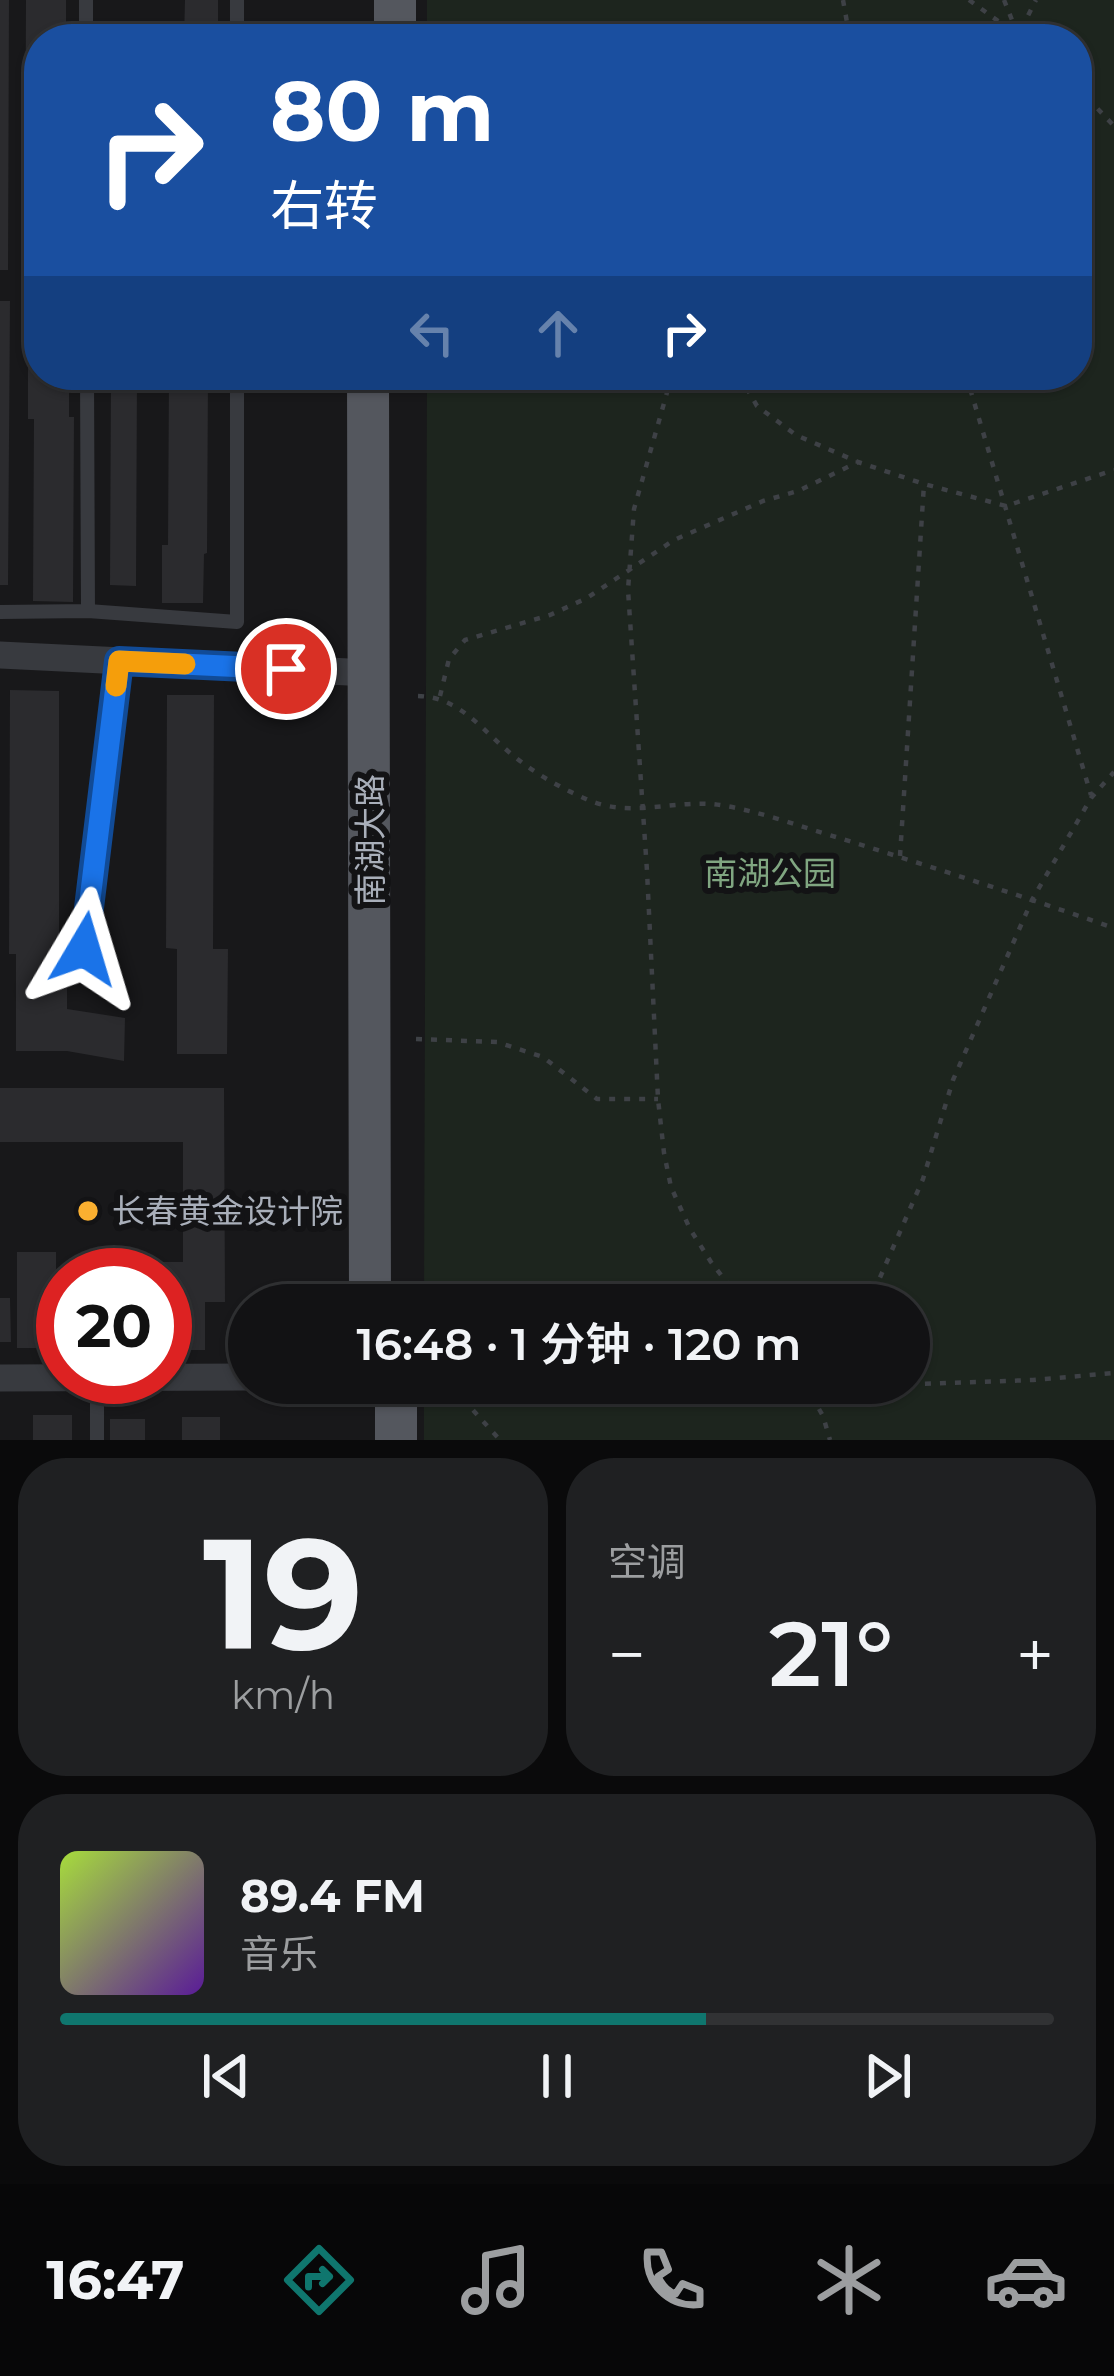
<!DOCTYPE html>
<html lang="zh">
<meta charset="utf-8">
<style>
:root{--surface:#121214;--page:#1f2022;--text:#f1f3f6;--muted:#9c9ea0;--line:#313234;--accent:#0f766e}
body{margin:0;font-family:Montserrat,"Noto Sans SC",sans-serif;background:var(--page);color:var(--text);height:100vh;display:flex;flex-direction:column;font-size:45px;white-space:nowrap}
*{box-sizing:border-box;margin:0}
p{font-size:39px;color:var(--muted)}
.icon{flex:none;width:66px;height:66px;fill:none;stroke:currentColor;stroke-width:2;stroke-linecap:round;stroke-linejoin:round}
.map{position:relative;height:1440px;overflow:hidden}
.side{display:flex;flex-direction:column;gap:18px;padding:18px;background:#0a0a0b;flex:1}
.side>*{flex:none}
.guide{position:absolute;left:24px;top:24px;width:1068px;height:366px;border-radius:48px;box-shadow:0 3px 9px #0004,0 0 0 3px var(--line);background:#1a4fa0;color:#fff;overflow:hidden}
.speed{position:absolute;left:36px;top:1248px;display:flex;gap:24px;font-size:60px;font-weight:700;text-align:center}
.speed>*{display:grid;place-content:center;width:156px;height:156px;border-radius:50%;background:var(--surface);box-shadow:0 3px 9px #0004,0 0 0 3px var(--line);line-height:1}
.speed .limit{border:18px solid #d22;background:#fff;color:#111}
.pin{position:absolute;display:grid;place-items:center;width:102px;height:102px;color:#fff;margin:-51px;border:6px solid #fff;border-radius:50%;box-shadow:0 3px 12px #0007}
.me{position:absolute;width:132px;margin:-66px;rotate:7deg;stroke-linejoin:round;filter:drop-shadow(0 0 9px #0008)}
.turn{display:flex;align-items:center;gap:42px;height:252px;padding:0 48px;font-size:54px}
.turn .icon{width:156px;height:156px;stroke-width:2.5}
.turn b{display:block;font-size:84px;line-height:102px}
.lanes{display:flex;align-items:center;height:114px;padding:0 48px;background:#0003;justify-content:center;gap:60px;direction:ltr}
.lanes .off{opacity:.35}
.big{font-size:90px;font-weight:600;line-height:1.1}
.side .widget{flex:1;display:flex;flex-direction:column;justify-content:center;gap:18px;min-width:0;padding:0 42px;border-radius:48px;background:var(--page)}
.side .dial{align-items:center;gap:0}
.dial b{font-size:156px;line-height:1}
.song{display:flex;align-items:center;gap:36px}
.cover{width:144px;height:144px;border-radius:18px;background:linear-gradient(135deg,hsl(80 70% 55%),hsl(270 70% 35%))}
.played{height:12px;border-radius:6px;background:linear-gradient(90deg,var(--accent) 65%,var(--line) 65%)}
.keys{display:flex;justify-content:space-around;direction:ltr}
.heat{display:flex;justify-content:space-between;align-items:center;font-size:66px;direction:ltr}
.side .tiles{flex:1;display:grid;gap:18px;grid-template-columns:1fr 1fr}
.widget:last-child{grid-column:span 2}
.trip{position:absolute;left:228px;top:1284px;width:702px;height:120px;border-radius:60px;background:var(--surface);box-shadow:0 3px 9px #0004,0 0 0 3px var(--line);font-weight:600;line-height:120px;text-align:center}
.tab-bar{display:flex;height:192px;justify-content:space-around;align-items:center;background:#070708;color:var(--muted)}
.tab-bar .icon{width:84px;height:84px}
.tab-bar .active{color:var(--accent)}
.tab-bar b{font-size:54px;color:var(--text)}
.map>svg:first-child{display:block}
</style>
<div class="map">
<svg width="1114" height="1440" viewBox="0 0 1114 1440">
<rect width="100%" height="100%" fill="#18181a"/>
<!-- green -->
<path fill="#1d251e" d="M427,0H1114V1440H424V1383H909V1305H424L427,375H1077V39H427Z"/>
<!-- building -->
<path fill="#2b2b2e" d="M0,0H9L8,270H0Z
M26,0H66V39H39V272H31V228H25Z
M185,0H218V39H184Z
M28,291H39V375H69V417H74L73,602L33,601L34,419H28Z
M0,301H10L8,585H0Z
M111,375H137L136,586L110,585Z
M169,375H208L207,553L204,554L203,603H162V545H168Z
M10,690L59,691V954H67V1009L125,1018L124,1061L67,1051H16V954H9Z
M167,695H214L213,949H228L227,1054H177V949L166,948Z
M0,1088H224L225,1302H205V1350H165V1275H150V1262H183V1142H0Z
M17,1252H56V1307H63V1348H17Z
M0,1298H10L11,1342H0Z
M33,1415H72V1440H33Z
M182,1417H220V1440H182Z
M110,1419H145V1440H110Z"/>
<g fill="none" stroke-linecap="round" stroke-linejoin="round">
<!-- path -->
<path stroke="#3e4146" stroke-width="4.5" stroke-dasharray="6 9" stroke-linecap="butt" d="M843,0L850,39
M969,0L1023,39
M1004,0L1018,35L1036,0
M1077,87L1114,126
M672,375L634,509L628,590L647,871L658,1099L664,1153L671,1187L690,1229L711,1262L744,1305
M739,375L757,406L796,435L858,462L924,484L1006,506L1114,470
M966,375L1091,795
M418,696C461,697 483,732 515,757C536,774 561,788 586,799C627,818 670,801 712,804C750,808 799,826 836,837C929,866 1022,896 1114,928
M440,696L449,659L465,640L550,615L587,598L674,540L763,501L798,491L858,462
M900,856L924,484
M416,1039L497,1042L543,1057L597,1099H658
M868,1305L923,1179L953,1080L1032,900L1091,798L1114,772
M650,1383L812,1396L835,1387L836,1383
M804,1383L823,1416L830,1440
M835,1387L1033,1380L1114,1373
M453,1388L500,1440
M426,1397L453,1388L486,1383"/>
<!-- lane -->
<path stroke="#383a3f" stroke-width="14" d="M86,0V39
M237,0V39
M87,375L88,611
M0,612L88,611L237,622V375
M84,949L119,661
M97,1440V1377"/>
<!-- street -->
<path stroke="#383a3f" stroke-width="27" d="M0,655L369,673
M0,1378L249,1377"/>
<!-- primary -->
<path stroke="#54575e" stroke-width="42" d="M395,0V39
M368,375L370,1305
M396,1440V1383"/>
</g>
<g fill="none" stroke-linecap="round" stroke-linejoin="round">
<!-- route casing -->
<g stroke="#114b97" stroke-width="30">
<path id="route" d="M84,949L119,661L286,669"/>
</g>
<!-- route -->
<use href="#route" stroke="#1a73e8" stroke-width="21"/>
<!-- slow -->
<path stroke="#f59e0b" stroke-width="21" d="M116,686L119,661L185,664"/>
</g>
<!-- markers -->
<circle fill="#faaf30" stroke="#131315" stroke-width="4.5" cx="88" cy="1211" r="12"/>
<g text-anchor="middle" stroke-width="12" stroke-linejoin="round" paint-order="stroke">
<!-- street labels -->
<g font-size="33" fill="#a9afba" stroke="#131315">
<text transform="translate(370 840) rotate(-90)" y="12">南湖大路</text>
</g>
<!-- park labels -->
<g font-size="33" fill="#80a681" stroke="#131315">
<text x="770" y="885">南湖公园</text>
</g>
<!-- poi labels -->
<g font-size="33" fill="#a9afba" stroke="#131315" text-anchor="start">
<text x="112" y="1223">长春黄金设计院</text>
</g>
</g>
</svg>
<div class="speed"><div class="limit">20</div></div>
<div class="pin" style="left:286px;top:669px;background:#d93025"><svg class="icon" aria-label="arrive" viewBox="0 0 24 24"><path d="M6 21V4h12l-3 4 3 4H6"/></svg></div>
<svg class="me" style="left:84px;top:949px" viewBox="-20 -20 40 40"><path d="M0-17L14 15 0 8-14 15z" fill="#1a73e8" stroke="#fff" stroke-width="4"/></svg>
<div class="trip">16:48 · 1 分钟 · 120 m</div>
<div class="guide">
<div class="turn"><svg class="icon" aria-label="right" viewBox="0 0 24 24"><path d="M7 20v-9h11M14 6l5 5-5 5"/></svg><div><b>80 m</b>右转</div></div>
<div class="lanes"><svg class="icon off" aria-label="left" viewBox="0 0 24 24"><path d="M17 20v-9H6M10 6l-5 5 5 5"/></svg><svg class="icon off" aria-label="ahead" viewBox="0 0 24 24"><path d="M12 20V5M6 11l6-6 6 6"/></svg><svg class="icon" aria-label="right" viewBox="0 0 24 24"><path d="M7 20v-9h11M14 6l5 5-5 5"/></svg></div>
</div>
</div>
<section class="side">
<div class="tiles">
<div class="widget dial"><b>19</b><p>km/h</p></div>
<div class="widget"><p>空调</p>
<div class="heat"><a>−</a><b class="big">21°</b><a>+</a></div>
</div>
<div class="widget">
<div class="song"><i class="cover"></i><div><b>89.4 FM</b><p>音乐</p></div></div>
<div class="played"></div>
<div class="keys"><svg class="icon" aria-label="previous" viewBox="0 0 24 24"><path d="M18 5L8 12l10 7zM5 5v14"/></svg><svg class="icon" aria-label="pause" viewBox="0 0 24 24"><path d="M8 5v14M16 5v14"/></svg><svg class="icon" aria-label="next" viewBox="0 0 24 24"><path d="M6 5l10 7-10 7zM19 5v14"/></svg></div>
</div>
</div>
</section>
<nav class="tab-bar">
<b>16:47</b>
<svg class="icon active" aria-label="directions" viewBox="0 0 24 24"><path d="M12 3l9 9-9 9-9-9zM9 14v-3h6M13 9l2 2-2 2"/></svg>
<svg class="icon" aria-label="music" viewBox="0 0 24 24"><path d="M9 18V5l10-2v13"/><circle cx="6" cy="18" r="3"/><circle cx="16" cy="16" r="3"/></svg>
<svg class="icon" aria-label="phone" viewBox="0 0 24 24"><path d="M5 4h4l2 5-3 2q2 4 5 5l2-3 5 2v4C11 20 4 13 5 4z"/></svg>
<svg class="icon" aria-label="climate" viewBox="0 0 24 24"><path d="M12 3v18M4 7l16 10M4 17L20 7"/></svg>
<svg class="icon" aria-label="car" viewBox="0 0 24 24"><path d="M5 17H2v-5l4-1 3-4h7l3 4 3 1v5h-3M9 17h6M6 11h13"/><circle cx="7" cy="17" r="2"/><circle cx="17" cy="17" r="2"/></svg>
</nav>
